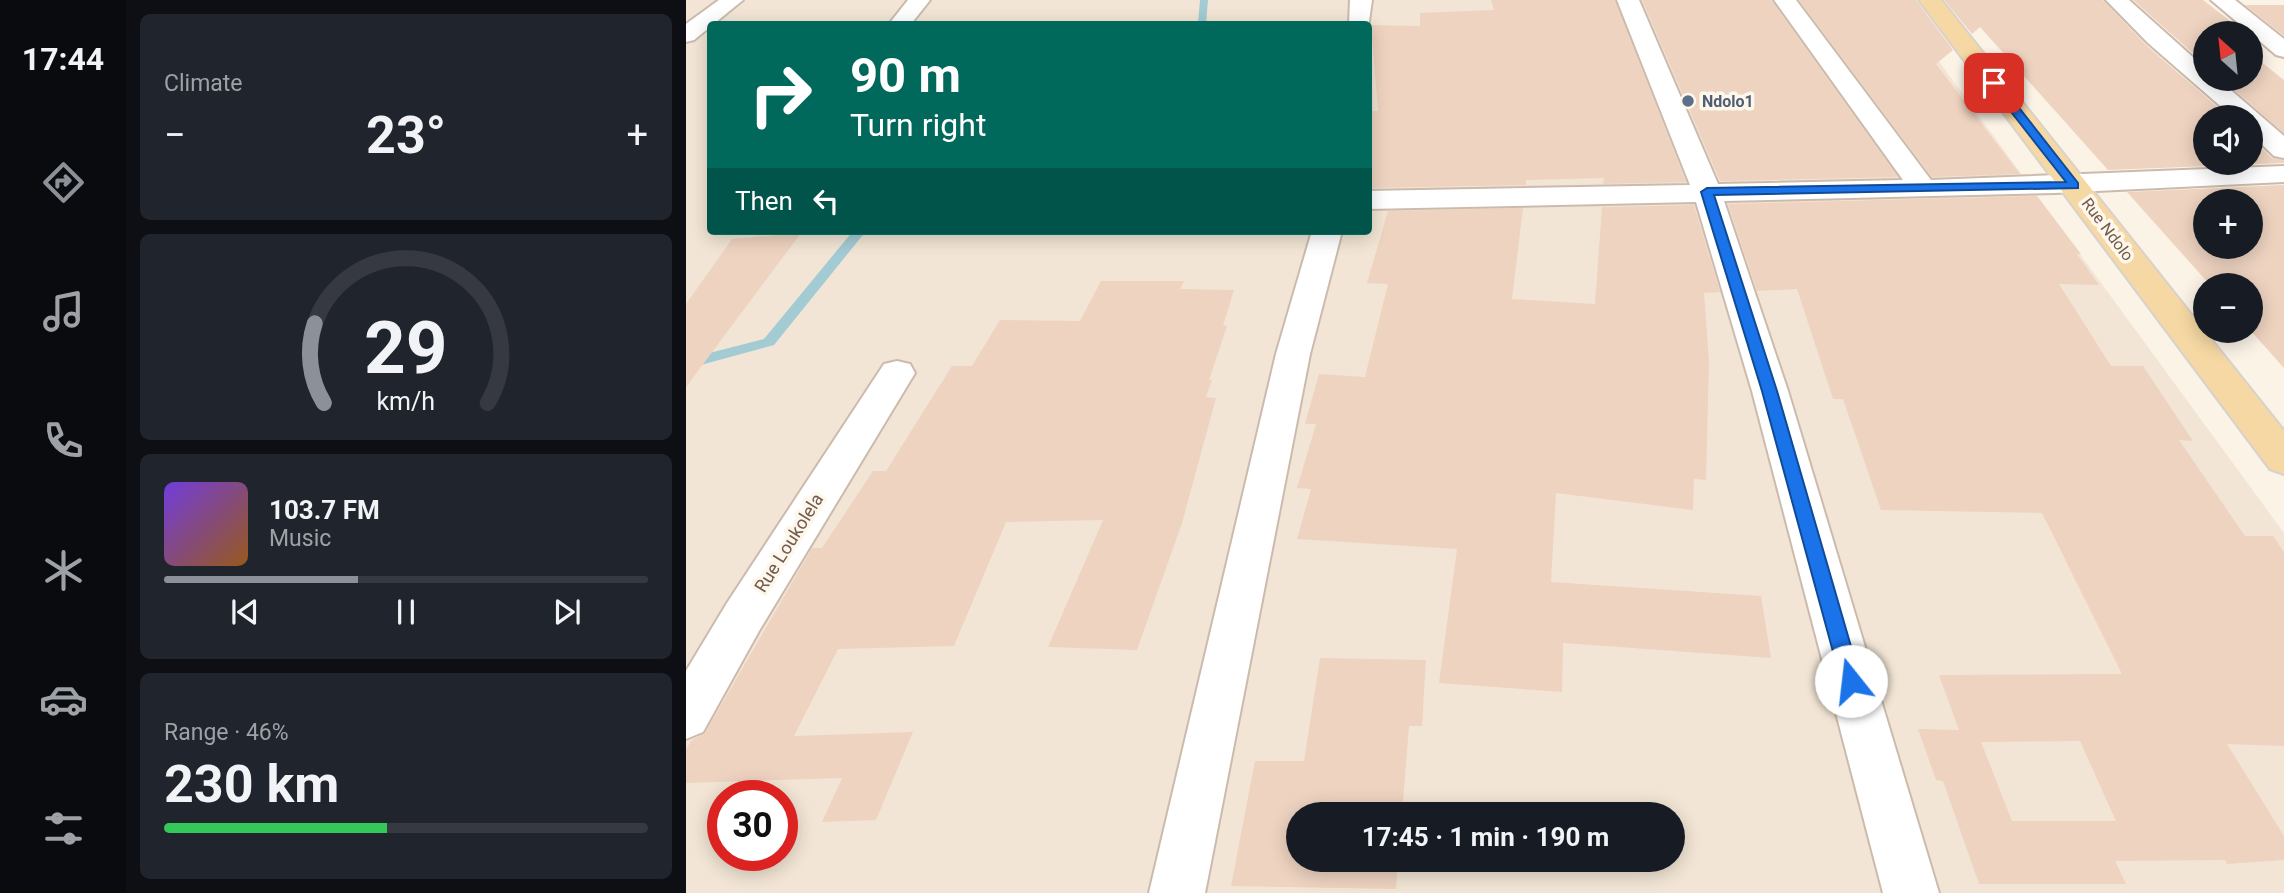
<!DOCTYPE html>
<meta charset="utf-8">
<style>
:root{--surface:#171b24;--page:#20242c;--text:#f1f3f6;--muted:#9ea1a6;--line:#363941;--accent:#8c9099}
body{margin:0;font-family:Roboto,sans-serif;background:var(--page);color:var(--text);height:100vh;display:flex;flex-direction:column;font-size:26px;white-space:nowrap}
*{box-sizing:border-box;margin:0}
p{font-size:23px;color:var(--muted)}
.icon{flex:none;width:38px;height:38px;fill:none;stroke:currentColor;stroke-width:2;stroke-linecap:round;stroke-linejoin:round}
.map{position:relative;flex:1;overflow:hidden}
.sheet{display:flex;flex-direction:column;gap:14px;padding:14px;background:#0d0f14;width:560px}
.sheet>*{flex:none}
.guide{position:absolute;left:21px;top:21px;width:665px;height:214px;border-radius:7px;box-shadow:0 4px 18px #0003;background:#00695c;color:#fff;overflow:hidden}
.needle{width:46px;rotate:333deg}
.fabs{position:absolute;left:1507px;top:21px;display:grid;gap:14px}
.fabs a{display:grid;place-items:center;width:70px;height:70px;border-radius:50%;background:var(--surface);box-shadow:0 4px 18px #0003;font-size:35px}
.speed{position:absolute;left:21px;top:780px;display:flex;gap:14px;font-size:35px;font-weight:700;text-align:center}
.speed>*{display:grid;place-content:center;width:91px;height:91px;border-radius:50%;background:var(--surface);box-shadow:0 4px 18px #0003;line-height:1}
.speed .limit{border:10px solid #d22;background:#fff;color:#111}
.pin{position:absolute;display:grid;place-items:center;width:60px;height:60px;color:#fff;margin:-30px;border-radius:14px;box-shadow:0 4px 10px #0006}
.me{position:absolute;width:77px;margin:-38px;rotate:344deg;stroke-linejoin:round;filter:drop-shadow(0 0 5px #0008)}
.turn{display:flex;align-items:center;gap:24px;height:147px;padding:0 28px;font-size:32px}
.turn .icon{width:91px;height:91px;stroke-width:2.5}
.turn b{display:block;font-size:49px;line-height:60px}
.then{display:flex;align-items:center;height:66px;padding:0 28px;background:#0003;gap:14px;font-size:26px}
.big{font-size:52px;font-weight:700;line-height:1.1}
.sheet .widget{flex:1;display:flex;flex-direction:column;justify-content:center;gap:10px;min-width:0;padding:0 24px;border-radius:10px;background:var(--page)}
.sheet .dial{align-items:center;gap:0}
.dial svg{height:182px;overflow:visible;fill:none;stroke:var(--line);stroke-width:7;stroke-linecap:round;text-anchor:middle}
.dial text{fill:var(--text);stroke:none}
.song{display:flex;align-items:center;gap:21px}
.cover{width:84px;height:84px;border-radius:10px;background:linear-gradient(135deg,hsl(260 70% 55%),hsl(30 70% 35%))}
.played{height:7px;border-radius:4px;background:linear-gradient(90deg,var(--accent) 40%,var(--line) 40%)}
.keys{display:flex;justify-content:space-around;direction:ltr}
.heat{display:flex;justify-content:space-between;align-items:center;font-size:38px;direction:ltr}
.charge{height:10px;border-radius:5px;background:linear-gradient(90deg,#34c759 46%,var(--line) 0)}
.trip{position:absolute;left:600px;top:802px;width:399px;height:70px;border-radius:35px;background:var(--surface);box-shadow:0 4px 18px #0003;font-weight:700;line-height:70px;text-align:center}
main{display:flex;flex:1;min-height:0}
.tab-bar{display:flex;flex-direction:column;width:126px;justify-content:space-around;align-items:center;background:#090b0e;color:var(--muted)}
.tab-bar .icon{width:49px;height:49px}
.tab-bar .on{color:var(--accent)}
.tab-bar b{font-size:32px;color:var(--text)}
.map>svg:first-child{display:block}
</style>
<main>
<nav class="tab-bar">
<b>17:44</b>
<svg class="icon on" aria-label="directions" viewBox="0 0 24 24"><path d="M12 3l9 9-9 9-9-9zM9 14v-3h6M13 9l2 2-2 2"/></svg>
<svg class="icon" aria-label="music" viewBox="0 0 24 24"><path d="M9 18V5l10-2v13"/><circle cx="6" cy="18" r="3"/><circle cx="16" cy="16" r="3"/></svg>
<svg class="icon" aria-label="phone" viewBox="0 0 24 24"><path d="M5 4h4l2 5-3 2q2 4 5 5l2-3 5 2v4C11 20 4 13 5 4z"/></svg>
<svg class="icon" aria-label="climate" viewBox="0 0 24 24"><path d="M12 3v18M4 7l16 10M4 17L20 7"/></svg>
<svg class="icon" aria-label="car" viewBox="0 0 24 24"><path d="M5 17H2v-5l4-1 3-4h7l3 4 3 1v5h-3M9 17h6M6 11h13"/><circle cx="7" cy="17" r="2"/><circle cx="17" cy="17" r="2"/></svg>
<svg class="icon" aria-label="filters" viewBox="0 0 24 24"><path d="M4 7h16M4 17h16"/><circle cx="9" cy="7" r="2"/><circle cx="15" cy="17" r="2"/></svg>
</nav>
<section class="sheet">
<div class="widget"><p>Climate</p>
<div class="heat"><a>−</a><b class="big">23°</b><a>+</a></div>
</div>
<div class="widget dial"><svg viewBox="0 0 100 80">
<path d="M14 69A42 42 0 1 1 86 69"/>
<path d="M14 69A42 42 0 0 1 10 34" stroke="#8c9099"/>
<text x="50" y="56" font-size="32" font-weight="700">29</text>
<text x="50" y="72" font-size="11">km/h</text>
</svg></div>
<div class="widget">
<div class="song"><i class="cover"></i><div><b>103.7 FM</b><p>Music</p></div></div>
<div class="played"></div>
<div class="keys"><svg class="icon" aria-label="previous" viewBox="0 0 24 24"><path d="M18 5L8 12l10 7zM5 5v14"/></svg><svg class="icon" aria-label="pause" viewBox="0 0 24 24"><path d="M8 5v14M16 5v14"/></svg><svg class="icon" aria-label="next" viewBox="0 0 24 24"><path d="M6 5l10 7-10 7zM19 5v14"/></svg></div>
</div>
<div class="widget"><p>Range · 46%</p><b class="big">230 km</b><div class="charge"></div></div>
</section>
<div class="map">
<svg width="1598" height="893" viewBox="0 0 1598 893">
<rect width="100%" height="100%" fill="#fbf3e6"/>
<!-- residential -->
<path fill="#f2e5d5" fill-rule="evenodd" d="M0,0H1208L1598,533V893H0ZM24,24H682V231H24ZM37,796H96V856H37ZM612,814H987V859H612Z"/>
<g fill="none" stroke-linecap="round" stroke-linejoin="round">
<!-- stream -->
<path fill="#a3cbd4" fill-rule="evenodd" d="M514,0H522L520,24H512Z
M167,231H184L176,236L88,345L0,369V359L78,339Z"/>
</g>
<!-- building -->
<path fill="#eed3c0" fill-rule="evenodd" d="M805,0H929L1000,182L917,184L918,178L840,180V185L682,188L686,111H692L685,25L734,26V13L808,10Z
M956,0H1085L1212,177L1034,181Z
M1113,0H1230L1267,50L1250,64L1334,174L1246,177Z
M1258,0H1417L1460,45L1543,117H1519V163H1564V137L1586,158L1598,160V163L1422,170L1294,27L1286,34Z
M1447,0H1517L1560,33H1519V64Z
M1559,5H1598V36Z
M1564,53L1598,80V133L1536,79H1564Z
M1598,185V368L1564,330V285H1524L1441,192ZM1519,201H1564V247H1519Z
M1351,196L1395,254H1391L1413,285L1373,284L1425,366H1457L1507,441L1493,440L1559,536H1587L1598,552V746L1541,744L1598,836V860L1541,864L1539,860L1429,861L1440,884H1293L1257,781L1250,780L1232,729L1273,730L1253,675L1436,674L1356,513L1195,510L1157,399H1147L1111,289L1071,291L1042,204ZM1394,741L1430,821H1326L1295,742Z
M1008,205L1034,292L1018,293L1023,361L1020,480L1008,479L1007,510L870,493L865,582L1075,596L1085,658L877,643L876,692L753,683L771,549L611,539L625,489L611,488L630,424H619L633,374L679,377L702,284L681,283L702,211L837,208L826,299L909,304L916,207Z
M115,233L0,387V304L46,239Z
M415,281H498L494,289L548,290L537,326H541L523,380H526L520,397L530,398L496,523L451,650L362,647L417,520L320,522L268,646L152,649L108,736L227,732L190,820L136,822L156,778L0,783V749L6,740L19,733L126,548H136L187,471H200L266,366H286L314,320L394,321Z
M634,658L740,660L736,726H723L716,814H612V859H712L710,889L545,886L569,761H618Z"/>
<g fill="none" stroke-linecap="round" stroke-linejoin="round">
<!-- minor casing -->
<g stroke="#ccbbad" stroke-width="4">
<path id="minor" d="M33,0H57L8,40L0,42V24Z
M222,0H244L225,24H203Z
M664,0H686L682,28V24H663Z
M931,0H953L1032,184L1217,180L1088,0H1110L1245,180L1598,166V182L1369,193L1038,201L1102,391L1253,893H1197L1066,391L1010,202L682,209V191L1004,185Z
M1420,0H1443L1519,68V79H1532L1598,136V158L1588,156L1564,133V117H1547L1462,43Z
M1525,0H1549L1598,39V57L1590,55Z
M626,231H656L624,354L519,893H463L590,354Z
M211,361L224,364L229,373L73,631L17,732L0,739V671L41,603L198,364Z"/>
</g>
<!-- primary casing -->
<g stroke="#d8d1cd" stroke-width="4">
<path id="primary" d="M1233,0H1255L1598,431V474L1584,469Z"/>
</g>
<!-- minor -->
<use href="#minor" fill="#fff" fill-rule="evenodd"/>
<!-- primary -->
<use href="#primary" fill="#f5d8a3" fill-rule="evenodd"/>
</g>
<!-- route -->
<path fill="#1a73e8" stroke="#114b97" stroke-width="2" d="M1304,81H1312L1392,183V188L1028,195L1091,391L1175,681L1172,688L1165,691L1158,688L1155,681L1076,391L1015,192L1021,188L1380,182L1304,85Z"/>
<!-- markers -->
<circle fill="#5c6f8a" stroke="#fef7ec" stroke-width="2.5" cx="1002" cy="101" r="7"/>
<g text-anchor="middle" stroke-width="7" stroke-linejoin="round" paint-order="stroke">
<!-- far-service labels -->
<g font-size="16" font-weight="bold" fill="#4e5e75" stroke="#fef7ec" text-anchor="start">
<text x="1016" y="107">Ndolo1</text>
</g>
<!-- far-street labels -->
<g font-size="16" fill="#725b4d" stroke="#fef7ec">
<text transform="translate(1422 229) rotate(53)" y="6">Rue Ndolo</text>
</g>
<!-- street labels -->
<g font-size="18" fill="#725b4d" stroke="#fef7ec">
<text transform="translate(103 543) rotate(-58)" y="6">Rue Loukolela</text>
</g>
</g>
</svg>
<div class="fabs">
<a><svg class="needle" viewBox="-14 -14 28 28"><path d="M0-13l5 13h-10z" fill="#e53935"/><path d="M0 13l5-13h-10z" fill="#9ea1a6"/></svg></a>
<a><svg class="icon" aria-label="sound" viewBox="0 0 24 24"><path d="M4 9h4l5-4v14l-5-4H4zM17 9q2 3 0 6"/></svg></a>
<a>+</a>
<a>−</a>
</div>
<div class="speed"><div class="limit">30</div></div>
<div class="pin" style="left:1308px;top:83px;background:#d93025"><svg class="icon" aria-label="arrive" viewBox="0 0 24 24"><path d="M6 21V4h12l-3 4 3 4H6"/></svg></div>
<svg class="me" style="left:1165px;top:681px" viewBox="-20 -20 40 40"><circle r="19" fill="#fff"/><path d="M0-13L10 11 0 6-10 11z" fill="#1a73e8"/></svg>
<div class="trip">17:45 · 1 min · 190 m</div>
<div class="guide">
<div class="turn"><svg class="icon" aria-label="right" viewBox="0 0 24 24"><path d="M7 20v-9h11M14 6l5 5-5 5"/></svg><div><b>90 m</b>Turn right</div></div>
<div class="then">Then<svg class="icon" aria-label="left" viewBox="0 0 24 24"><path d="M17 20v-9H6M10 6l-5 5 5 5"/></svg></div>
</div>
</div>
</main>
